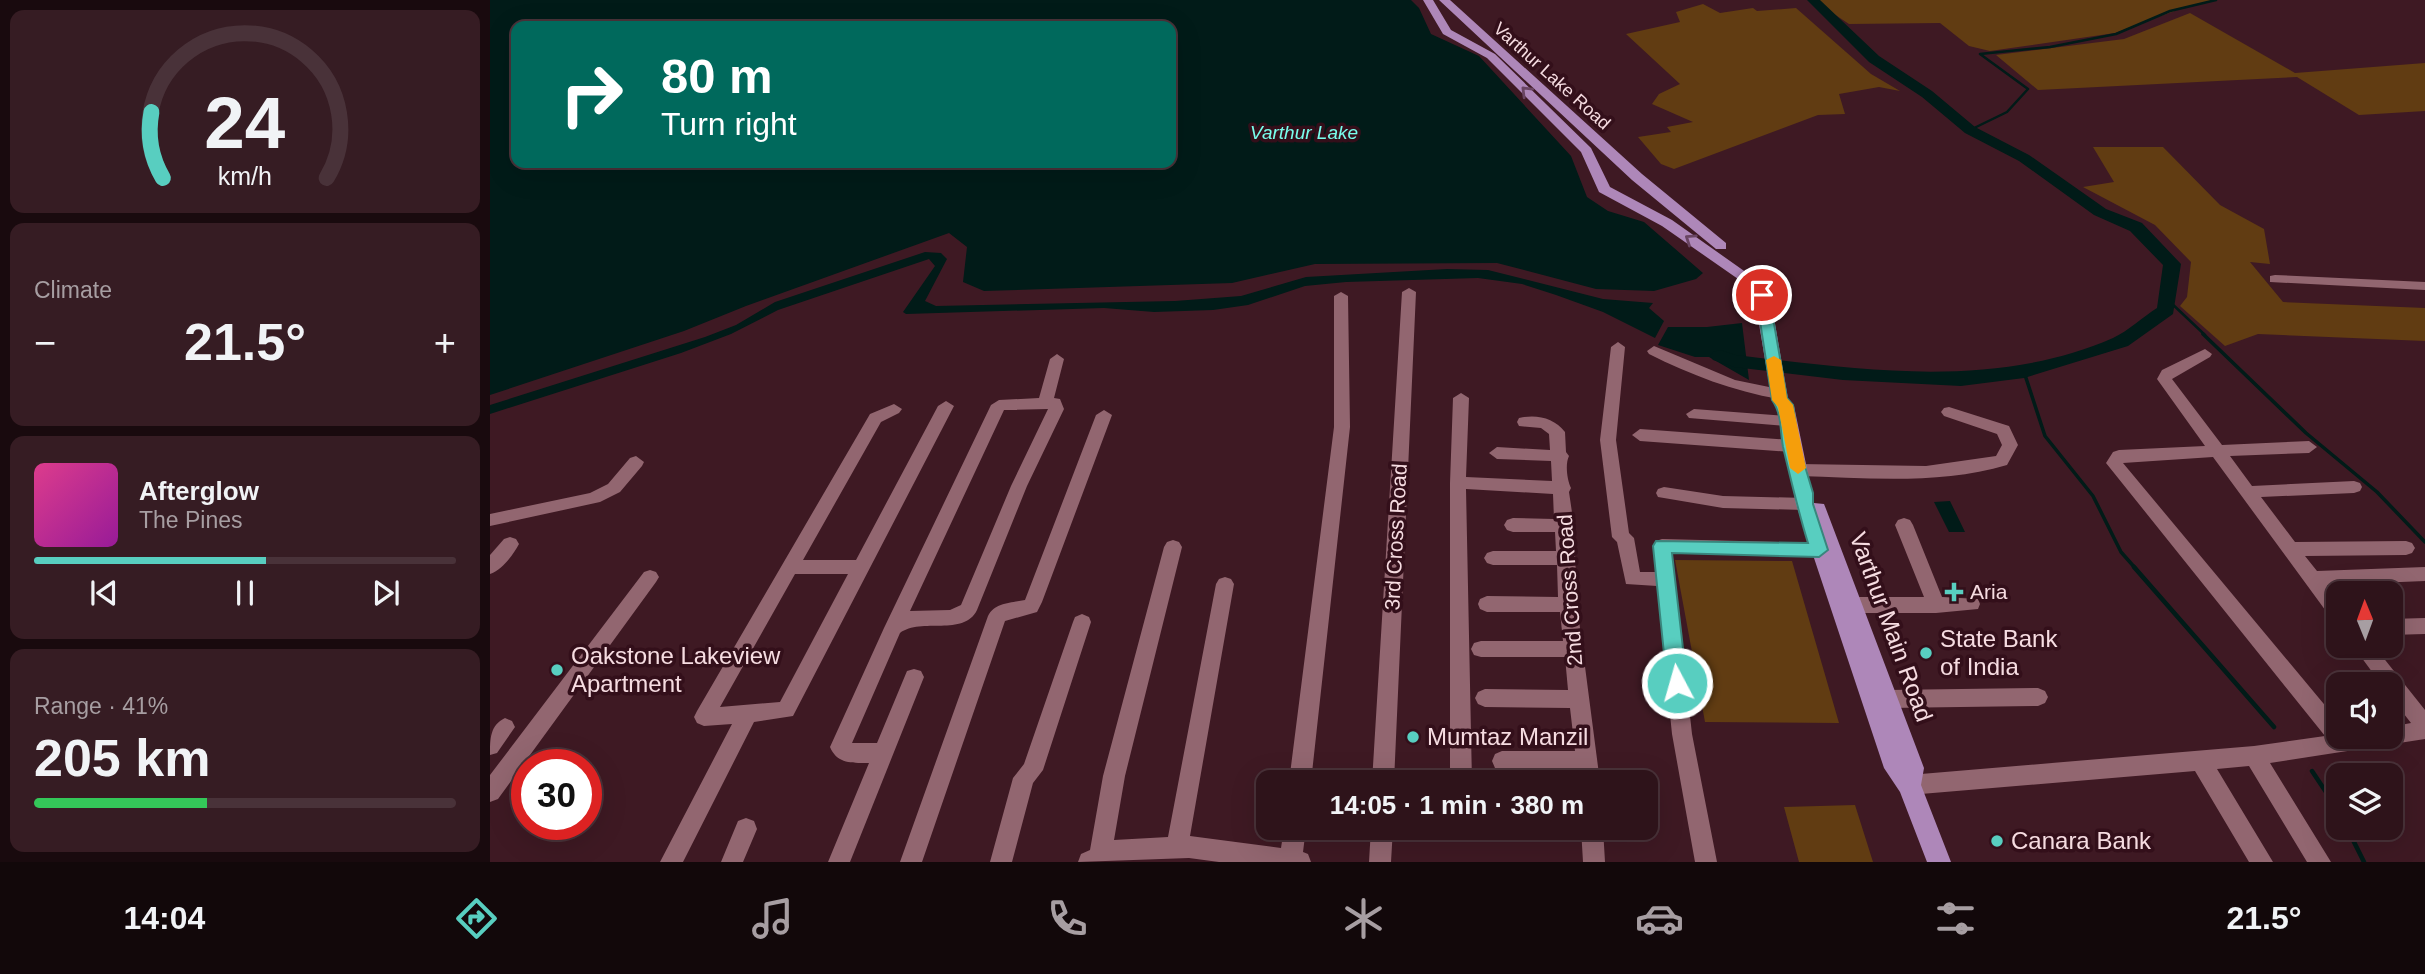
<!DOCTYPE html>
<meta charset="utf-8">
<style>
:root{--surface:#2e131a;--page:#361c23;--text:#f1f3f6;--muted:#a79ea2;--line:#493239;--accent:#58cec0}
body{margin:0;font-family:Arial,sans-serif;background:var(--page);color:var(--text);height:100vh;display:flex;flex-direction:column;font-size:26px;white-space:nowrap}
*{box-sizing:border-box;margin:0}
p{font-size:23px;color:var(--muted)}
.icon{flex:none;width:38px;height:38px;fill:none;stroke:currentColor;stroke-width:2;stroke-linecap:round;stroke-linejoin:round}
.map{position:relative;flex:1;overflow:hidden}
.side{display:flex;flex-direction:column;gap:10px;padding:10px;background:#190a0e;width:490px}
.side>*{flex:none}
.hud{position:absolute;left:21px;top:21px;width:665px;height:147px;border-radius:14px;box-shadow:0 7px 28px #0002,0 0 0 2px var(--line);background:#00695c;color:#fff;overflow:hidden}
.needle{width:46px;rotate:359deg}
.controls{position:absolute;left:1836px;top:581px;display:grid;gap:14px}
.controls a{display:grid;place-items:center;width:77px;height:77px;border-radius:14px;background:var(--surface);box-shadow:0 7px 28px #0002,0 0 0 2px var(--line);font-size:35px}
.speed{position:absolute;left:21px;top:749px;display:flex;gap:14px;font-size:35px;font-weight:700;text-align:center}
.speed>*{display:grid;place-content:center;width:91px;height:91px;border-radius:50%;background:var(--surface);box-shadow:0 7px 28px #0002,0 0 0 2px var(--line);line-height:1}
.speed .limit{border:10px solid #d22;background:#fff;color:#111}
.pin{position:absolute;display:grid;place-items:center;width:60px;height:60px;color:#fff;margin:-30px;border:4px solid #fff;border-radius:50%;box-shadow:0 2px 7px #0007}
.me{position:absolute;width:77px;margin:-38px;rotate:354deg;stroke-linejoin:round;filter:drop-shadow(0 0 5px #0008)}
.turn{display:flex;align-items:center;gap:24px;height:147px;padding:0 35px;font-size:32px}
.turn .icon{width:91px;height:91px;stroke-width:2.5}
.turn b{display:block;font-size:49px;line-height:60px}
.big{font-size:52px;font-weight:700;line-height:1.1}
.side .card{flex:1;display:flex;flex-direction:column;justify-content:center;gap:10px;min-width:0;padding:0 24px;border-radius:14px;background:var(--page)}
.side .dial{align-items:center;gap:0}
.dial svg{height:182px;overflow:visible;fill:none;stroke:var(--line);stroke-width:7;stroke-linecap:round;text-anchor:middle}
.dial text{fill:var(--text);stroke:none}
.song{display:flex;align-items:center;gap:21px}
.cover{width:84px;height:84px;border-radius:10px;background:linear-gradient(135deg,hsl(330 70% 55%),hsl(300 70% 35%))}
.played{height:7px;border-radius:4px;background:linear-gradient(90deg,var(--accent) 55%,var(--line) 55%)}
.keys{display:flex;justify-content:space-around;direction:ltr}
.heat{display:flex;justify-content:space-between;align-items:center;font-size:38px;direction:ltr}
.charge{height:10px;border-radius:5px;background:linear-gradient(90deg,#34c759 41%,var(--line) 0)}
.trip{position:absolute;left:766px;top:770px;width:402px;height:70px;border-radius:14px;background:var(--surface);box-shadow:0 7px 28px #0002,0 0 0 2px var(--line);font-weight:700;line-height:70px;text-align:center}
.dock{display:flex;height:112px;justify-content:space-around;align-items:center;background:#12080a;color:var(--muted)}
.dock .icon{width:49px;height:49px}
.dock .current{color:var(--accent)}
.dock b{font-size:32px;color:var(--text)}
main{display:flex;flex:1;min-height:0}
.map>svg:first-child{display:block}
</style>
<main>
<section class="side">
<div class="card dial"><svg viewBox="0 0 100 80">
<path d="M14 69A42 42 0 1 1 86 69"/>
<path d="M14 69A42 42 0 0 1 9 40" stroke="#58cec0"/>
<text x="50" y="56" font-size="32" font-weight="700">24</text>
<text x="50" y="72" font-size="11">km/h</text>
</svg></div>
<div class="card"><p>Climate</p>
<div class="heat"><a>−</a><b class="big">21.5°</b><a>+</a></div>
</div>
<div class="card">
<div class="song"><i class="cover"></i><div><b>Afterglow</b><p>The Pines</p></div></div>
<div class="played"></div>
<div class="keys"><svg class="icon" aria-label="previous" viewBox="0 0 24 24"><path d="M18 5L8 12l10 7zM5 5v14"/></svg><svg class="icon" aria-label="pause" viewBox="0 0 24 24"><path d="M8 5v14M16 5v14"/></svg><svg class="icon" aria-label="next" viewBox="0 0 24 24"><path d="M6 5l10 7-10 7zM19 5v14"/></svg></div>
</div>
<div class="card"><p>Range · 41%</p><b class="big">205 km</b><div class="charge"></div></div>
</section>
<div class="map">
<svg width="1935" height="862" viewBox="0 0 1935 862">
<rect width="100%" height="100%" fill="#3e1923"/>
<!-- green -->
<path fill="#613c12" d="M1323,0H1727L1690,9L1625,33L1500,51L1479,46L1450,23L1359,24Z
M1213,4L1230,13L1263,8L1267,11L1306,8L1381,74L1410,91L1389,87L1349,94L1355,114L1328,115L1184,169L1171,164L1148,137L1181,132L1177,127L1203,122L1162,104L1169,94L1190,84L1136,34L1190,22L1186,12Z
M1700,13L1805,73L1935,63V111L1869,115L1807,77L1548,90L1506,55L1634,39Z
M1603,147H1673L1730,205L1774,229L1780,264L1760,262L1793,302L1935,308V341L1768,334L1735,346L1690,306L1697,297L1701,262L1665,225L1593,187L1624,182Z
M1185,560L1302,561L1349,723L1215,722Z
M1365,805L1383,862H1309L1294,807Z"/>
<!-- water -->
<path fill="#011b18" fill-rule="evenodd" d="M0,0H921L929,8L941,34L989,56L1081,156L1097,197L1118,211L1154,222L1213,273L1206,279L1164,291L1106,289L1007,263L825,264L742,283L494,291L473,282L477,247L459,233L256,306L194,331L0,395ZM26,26H681V163H26Z
M435,252L451,253L457,259L435,301L446,306L685,301L751,296L816,277L957,269L998,270L1113,299L1163,303L1159,308L1174,321L1165,338L1113,312L1066,295L1032,284L988,278L856,282L815,286L758,305L723,310L664,312L614,308L416,314L413,312L445,266L439,259L288,310L241,334L191,353L0,414V405L215,337L246,325L285,302Z
M1252,323L1259,380L1219,357H1205L1168,345L1178,327H1217Z
M1460,501L1475,532H1459L1444,502Z"/>
<g fill="none" stroke-linecap="round" stroke-linejoin="round">
<!-- stream-far2 -->
<path stroke="#011b18" stroke-width="2.5" d="M1480,130L1517,112L1538,89L1490,54L1560,47L1626,34L1680,11L1726,0
M1678,300L1715,335"/>
<!-- stream-far1 -->
<path stroke="#011b18" stroke-width="3.5" d="M1713,334L1816,433L1887,492L1935,542
M1534,372L1555,436L1603,496L1631,552L1646,569"/>
<!-- stream -->
<path stroke="#011b18" stroke-width="4.5" d="M1644,567L1784,727
M1822,771L1848,810
M1857,828L1874,862"/>
<!-- river -->
<path fill="#011b18" fill-rule="evenodd" d="M1317,0H1330L1389,56L1442,91L1485,127L1539,155L1616,209L1652,223L1691,264L1683,314L1638,346L1534,378L1471,386L1353,380L1244,367L1223,360L1220,356L1223,352L1230,350L1246,355C1371,370 1504,390 1623,338C1638,331 1653,317 1667,308L1673,265L1640,231L1604,215L1529,161L1475,133L1432,97L1379,62Z"/>
<!-- minor -->
<path fill="#926670" fill-rule="evenodd" d="M1785,275L1935,282V290L1780,282V276Z
M919,288L926,292L904,782H882L912,292Z
M851,292L858,296L860,427L821,782H799L844,427V296Z
M1128,342L1135,347L1126,440L1139,533L1144,538L1150,572H1166L1163,546L1166,541L1172,539L1329,543L1335,545L1338,550L1335,555L1329,557L1182,553L1202,734L1227,862H1205L1182,734L1167,586L1136,584L1127,542L1122,537L1110,440L1121,347Z
M1164,346L1245,380L1294,390L1297,394L1289,399C1243,391 1201,375 1159,354L1157,351Z
M1715,349L1722,354L1720,357L1682,379L1732,445L1819,441L1827,447L1819,453L1740,456L1762,486L1864,481L1870,483L1872,487L1870,491L1864,493L1771,497L1805,542L1916,541L1922,543L1925,548L1922,553L1916,555L1815,556L1827,571L1935,567V581L1837,585L1848,599V621L1841,618L1723,457L1633,463L1848,721V737H1900V727L1921,723L1900,696V684H1891L1863,646H1884L1935,710V739L1780,763L1841,862H1817L1759,766L1727,769L1783,862H1759L1705,771L1419,795L1411,792L1408,785L1411,778L1419,775L1764,746L1835,736L1616,463L1623,452L1629,450L1715,446L1667,379L1672,370Z
M567,354L574,359L564,398L570,399L574,409L537,486L487,610C474,637 431,617 410,633L362,743H387L417,671L424,669L431,671L434,677L360,862H338L379,763C362,763 347,764 340,747L394,628L501,405L509,400L549,398L560,359ZM558,409L521,486L471,605L460,610L420,611L514,410Z
M971,393L979,398L976,477L1062,481L1061,461L1007,459L999,453L1007,447L1060,450L1059,434L1051,428L1029,426L1027,422L1029,418C1047,414 1064,418 1075,432L1076,452L1079,456C1075,464 1077,480 1081,488L1079,492L1084,526L1087,605L1110,782H1088L1087,771H1012L1005,768L1002,761L1005,754L1012,751H1085L1080,708L995,707L988,704L985,698L988,692L995,689L1078,690L1075,657H991L984,655L981,649L984,643L991,641H1073L1070,612H997L990,609L988,604L990,599L997,596L1068,597L1067,565H1003L997,563L994,558L997,553L1003,551H1066L1065,532H1023L1017,530L1014,525L1017,520L1023,518L1064,519L1063,494L976,489L982,782H960V483L963,398Z
M456,401L464,406L303,716L264,722L193,862H170L242,724L214,726L207,723L204,717L207,711L380,414L404,404L412,409L409,413L391,422L313,560H366L448,406ZM305,574H358L290,702L230,707Z
M1459,407L1519,426L1528,445L1517,465C1450,485 1378,478 1309,476L1303,474L1301,470L1303,466L1309,464L1436,466L1506,456L1512,445L1507,434L1454,416L1451,412L1454,408Z
M1204,409L1297,416L1305,421L1297,426L1199,418L1196,414Z
M614,410L622,415L552,602L547,612L515,621L432,862H410L498,616C505,602 522,603 535,600L606,415Z
M1150,429L1301,440L1309,446L1301,452L1150,441L1142,435Z
M146,456L154,462L152,466L130,492L110,502L0,526V514L100,493L118,484L140,458Z
M1174,487L1233,496L1315,498L1321,500L1323,504L1321,508L1315,510L1233,508L1168,497L1166,493L1168,489Z
M1414,518L1420,520L1423,525L1452,597L1488,599L1490,604L1488,609L1446,613H1364L1357,610L1355,605L1357,600L1364,597H1434L1405,525L1408,520Z
M20,537L26,539L29,544C23,555 12,570 0,574V555L14,539Z
M683,540L689,542L692,547L635,776L624,840L678,837L726,584L729,579L735,577L741,579L744,584L700,836L791,848L794,828H816L813,852L818,854L821,862H729L699,858L588,862L591,854L600,850L613,776L674,547L677,542Z
M160,570L166,572L169,577L166,582L8,799L0,802V775L154,572Z
M592,614L599,617L601,622L553,770L543,783L522,862H500L523,778L534,764L583,622L585,617Z
M1935,618V634L1900,635V619Z
M1548,688L1555,691L1558,697L1555,703L1548,706L1398,708L1391,705L1388,699L1391,693L1398,690Z
M15,718L22,721L25,727L7,753L0,755C0,739 0,725 15,718Z
M256,818L264,821L267,829L253,862H231L248,821Z
M881,828H903L901,862H879Z
M1091,828H1113L1115,862H1093Z"/>
<!-- major -->
<path fill="#ae87b9" fill-rule="evenodd" d="M933,0H943L961,30L1005,54L1101,148L1120,187L1182,220L1274,285L1280,295L1298,399L1304,406L1324,503L1334,504L1336,509L1434,768L1431,785L1461,862H1437L1410,792L1394,768L1306,504L1287,407L1282,400L1264,295L1261,288L1172,226L1109,192L1091,152L997,58L953,34Z
M949,0H960L1152,174L1236,243V249H1226L1142,180Z"/>
</g>
<!-- one-way arrows -->
<defs><path id="oneway-chevron" d="M-2-3.5L2.5 0L-2 3.5" fill="none" stroke-width="1.6" stroke-linecap="round" stroke-linejoin="round" transform="scale(1.75)"/></defs>
<g stroke="#6a4562">
<use href="#oneway-chevron" transform="translate(1036 91) rotate(-135)"/>
<use href="#oneway-chevron" transform="translate(1200 239) rotate(-146)"/>
</g>
<!-- route -->
<path fill="#58cec0" stroke="#39867d" stroke-width="2" d="M1272,291L1279,295L1297,398L1303,405L1309,446L1323,493V504L1338,550L1329,557L1182,553L1197,683L1194,689L1187,691L1180,689L1177,683L1163,546L1166,541L1318,543C1308,511 1301,480 1293,447C1290,431 1292,414 1282,400L1266,295Z"/>
<!-- slow -->
<path fill="#f59e0b" d="M1284,356L1291,360L1297,398L1303,405L1316,468L1308,474L1300,468L1288,407L1282,400L1276,360Z"/>
<!-- markers -->
<g fill="#58cec0" stroke="#330f1a" stroke-width="2.5">
<path d="M1460.5 581.5h7v7h7v7h-7v7h-7v-7h-7v-7h7z"/>
<circle cx="1436" cy="653" r="7"/>
<circle cx="67" cy="670" r="7"/>
<circle cx="923" cy="737" r="7"/>
<circle cx="1507" cy="841" r="7"/>
</g>
<g text-anchor="middle" stroke-width="7" stroke-linejoin="round" paint-order="stroke">
<!-- far-street labels -->
<g font-size="18" fill="#f6dce1" stroke="#330f1a">
<text transform="translate(1062 76) rotate(42)" y="6">Varthur Lake Road</text>
</g>
<!-- far-water labels -->
<g font-size="19" font-style="italic" fill="#79fdec" stroke="#330f1a">
<text x="814" y="139">Varthur Lake</text>
</g>
<!-- street labels -->
<g font-size="21" fill="#f6dce1" stroke="#330f1a">
<text transform="translate(906 537) rotate(-87)" y="7">3rd Cross Road</text>
<text transform="translate(1080 590) rotate(-94)" y="7">2nd Cross Road</text>
</g>
<!-- poi labels -->
<g font-size="21" fill="#f6dce1" stroke="#330f1a" text-anchor="start">
<text x="1480" y="599">Aria</text>
</g>
<!-- near-street labels -->
<g font-size="24" fill="#f6dce1" stroke="#330f1a">
<text transform="translate(1401 627) rotate(70)" y="8">Varthur Main Road</text>
</g>
<!-- near-poi labels -->
<g font-size="24" fill="#f6dce1" stroke="#330f1a" text-anchor="start">
<text x="1450" y="647">State Bank<tspan x="1450" dy="28">of India</tspan></text>
<text x="81" y="664">Oakstone Lakeview<tspan x="81" dy="28">Apartment</tspan></text>
<text x="937" y="745">Mumtaz Manzil</text>
<text x="1521" y="849">Canara Bank</text>
</g>
</g>
</svg>
<div class="controls">
<a><svg class="needle" viewBox="-14 -14 28 28"><path d="M0-13l5 13h-10z" fill="#e53935"/><path d="M0 13l5-13h-10z" fill="#a79ea2"/></svg></a>
<a><svg class="icon" aria-label="sound" viewBox="0 0 24 24"><path d="M4 9h4l5-4v14l-5-4H4zM17 9q2 3 0 6"/></svg></a>
<a><svg class="icon" aria-label="layers" viewBox="0 0 24 24"><path d="M12 4l9 5-9 5-9-5zM3 14l9 5 9-5"/></svg></a>
</div>
<div class="speed"><div class="limit">30</div></div>
<div class="pin" style="left:1272px;top:295px;background:#d93025"><svg class="icon" aria-label="arrive" viewBox="0 0 24 24"><path d="M6 21V4h12l-3 4 3 4H6"/></svg></div>
<svg class="me" style="left:1187px;top:683px" viewBox="-20 -20 40 40"><circle r="17" fill="#58cec0" stroke="#fff" stroke-width="3"/><path d="M0-11L8 9 0 5-8 9z" fill="#fff"/></svg>
<div class="trip">14:05 · 1 min · 380 m</div>
<div class="hud">
<div class="turn"><svg class="icon" aria-label="right" viewBox="0 0 24 24"><path d="M7 20v-9h11M14 6l5 5-5 5"/></svg><div><b>80 m</b>Turn right</div></div>
</div>
</div>
</main>
<nav class="dock">
<b>14:04</b>
<svg class="icon current" aria-label="directions" viewBox="0 0 24 24"><path d="M12 3l9 9-9 9-9-9zM9 14v-3h6M13 9l2 2-2 2"/></svg>
<svg class="icon" aria-label="music" viewBox="0 0 24 24"><path d="M9 18V5l10-2v13"/><circle cx="6" cy="18" r="3"/><circle cx="16" cy="16" r="3"/></svg>
<svg class="icon" aria-label="phone" viewBox="0 0 24 24"><path d="M5 4h4l2 5-3 2q2 4 5 5l2-3 5 2v4C11 20 4 13 5 4z"/></svg>
<svg class="icon" aria-label="climate" viewBox="0 0 24 24"><path d="M12 3v18M4 7l16 10M4 17L20 7"/></svg>
<svg class="icon" aria-label="car" viewBox="0 0 24 24"><path d="M5 17H2v-5l4-1 3-4h7l3 4 3 1v5h-3M9 17h6M6 11h13"/><circle cx="7" cy="17" r="2"/><circle cx="17" cy="17" r="2"/></svg>
<svg class="icon" aria-label="filters" viewBox="0 0 24 24"><path d="M4 7h16M4 17h16"/><circle cx="9" cy="7" r="2"/><circle cx="15" cy="17" r="2"/></svg>
<b>21.5°</b>
</nav>
